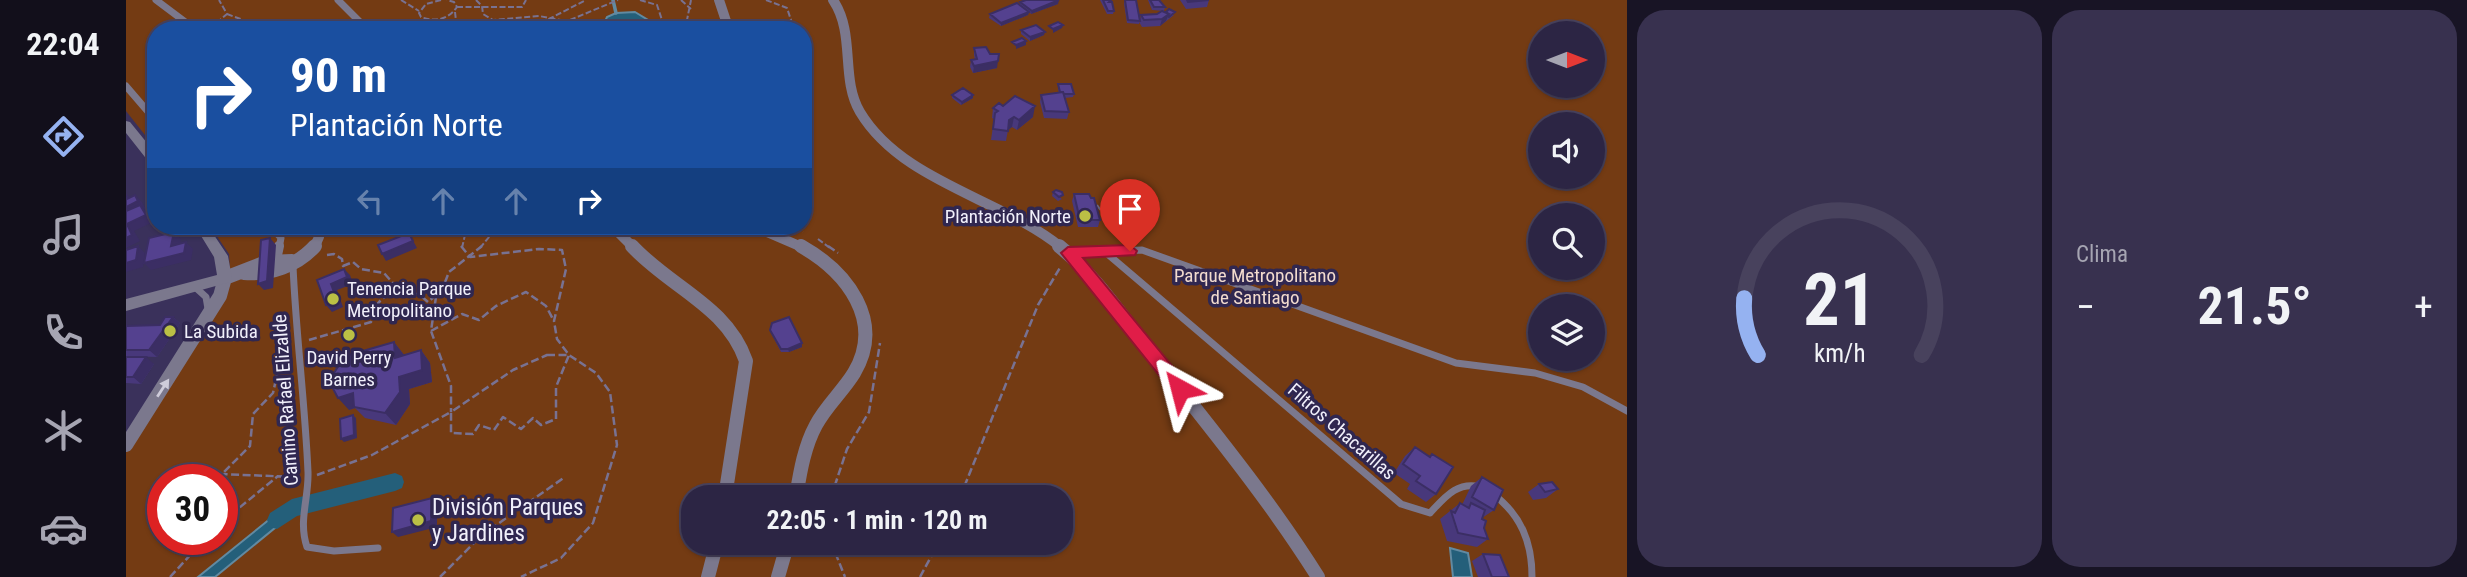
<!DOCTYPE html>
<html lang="es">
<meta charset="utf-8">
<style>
:root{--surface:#2c2544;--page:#38314f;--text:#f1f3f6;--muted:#a6a5b2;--line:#48425d;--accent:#95b2f1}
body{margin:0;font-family:"Roboto Condensed",sans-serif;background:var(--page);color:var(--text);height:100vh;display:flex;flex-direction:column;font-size:26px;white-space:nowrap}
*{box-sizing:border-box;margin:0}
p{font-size:23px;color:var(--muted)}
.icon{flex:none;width:38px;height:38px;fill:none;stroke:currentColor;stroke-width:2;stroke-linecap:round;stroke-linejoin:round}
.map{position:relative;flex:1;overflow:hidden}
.details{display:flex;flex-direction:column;gap:10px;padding:10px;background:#181425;width:840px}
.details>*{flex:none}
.hud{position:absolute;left:21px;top:21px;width:665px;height:214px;border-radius:28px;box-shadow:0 2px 5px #0004,0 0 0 2px var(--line);background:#1a4fa0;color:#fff;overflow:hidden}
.needle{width:46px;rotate:90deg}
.controls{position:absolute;left:1402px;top:21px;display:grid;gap:14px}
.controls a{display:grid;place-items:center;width:77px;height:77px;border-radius:50%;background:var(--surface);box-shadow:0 2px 5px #0004,0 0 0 2px var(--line);font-size:35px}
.speed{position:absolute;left:21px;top:464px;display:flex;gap:14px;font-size:35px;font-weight:700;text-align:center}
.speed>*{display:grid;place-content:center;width:91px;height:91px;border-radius:50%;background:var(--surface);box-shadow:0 2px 5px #0004,0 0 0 2px var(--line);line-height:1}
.speed .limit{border:10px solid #d22;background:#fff;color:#111}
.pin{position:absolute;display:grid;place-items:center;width:60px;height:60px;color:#fff;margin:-72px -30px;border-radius:50% 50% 50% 0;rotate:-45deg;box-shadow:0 0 7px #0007}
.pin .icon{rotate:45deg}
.me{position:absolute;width:77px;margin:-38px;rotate:322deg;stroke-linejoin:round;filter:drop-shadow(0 0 5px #0008)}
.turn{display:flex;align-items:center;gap:24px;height:147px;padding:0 28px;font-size:32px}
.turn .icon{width:91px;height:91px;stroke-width:2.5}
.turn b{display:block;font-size:49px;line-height:60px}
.lanes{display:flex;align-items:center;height:66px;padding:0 28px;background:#0003;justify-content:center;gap:35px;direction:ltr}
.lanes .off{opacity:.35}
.big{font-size:52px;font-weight:700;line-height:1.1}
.details .tile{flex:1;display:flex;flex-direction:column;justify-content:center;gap:10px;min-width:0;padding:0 24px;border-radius:28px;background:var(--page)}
.details .dial{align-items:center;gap:0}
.dial svg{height:182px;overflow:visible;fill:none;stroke:var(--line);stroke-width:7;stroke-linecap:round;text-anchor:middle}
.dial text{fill:var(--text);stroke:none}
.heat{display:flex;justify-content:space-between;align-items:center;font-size:38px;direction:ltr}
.details .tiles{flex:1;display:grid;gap:10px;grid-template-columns:repeat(2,1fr)}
.trip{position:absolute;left:555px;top:485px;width:392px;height:70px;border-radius:28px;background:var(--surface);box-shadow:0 2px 5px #0004,0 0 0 2px var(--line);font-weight:700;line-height:70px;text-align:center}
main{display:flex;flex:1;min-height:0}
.tabs{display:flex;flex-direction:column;width:126px;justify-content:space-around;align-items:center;background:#120f1b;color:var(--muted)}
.tabs .icon{width:49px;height:49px}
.tabs .current{color:var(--accent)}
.tabs b{font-size:32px;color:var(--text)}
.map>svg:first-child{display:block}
</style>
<main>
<nav class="tabs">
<b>22:04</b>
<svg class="icon current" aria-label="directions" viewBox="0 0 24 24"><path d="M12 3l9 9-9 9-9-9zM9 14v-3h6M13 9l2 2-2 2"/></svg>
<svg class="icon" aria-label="music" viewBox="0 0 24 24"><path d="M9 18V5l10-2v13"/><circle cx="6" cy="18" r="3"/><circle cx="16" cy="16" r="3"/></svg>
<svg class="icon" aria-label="phone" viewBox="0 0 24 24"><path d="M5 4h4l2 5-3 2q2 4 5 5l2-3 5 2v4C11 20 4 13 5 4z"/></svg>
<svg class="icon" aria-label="climate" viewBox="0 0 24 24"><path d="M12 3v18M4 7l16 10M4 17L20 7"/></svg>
<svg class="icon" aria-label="car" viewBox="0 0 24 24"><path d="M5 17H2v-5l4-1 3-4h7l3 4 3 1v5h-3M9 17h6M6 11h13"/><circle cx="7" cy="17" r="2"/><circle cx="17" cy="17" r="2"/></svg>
</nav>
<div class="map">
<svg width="1501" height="577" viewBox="0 0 1501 577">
<rect width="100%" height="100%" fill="#3a315b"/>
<!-- green -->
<path fill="#743b13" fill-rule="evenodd" d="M0,0H1501V577H0V452L104,270L103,254L84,226H677V30H30V149L0,111ZM1414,33H1466V86H1414ZM1414,124H1466V177H1414ZM1414,215H1466V268H1414ZM1414,306H1466V359H1414ZM37,480H96V539H37ZM567,497H934V542H567Z"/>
<!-- water -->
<path fill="#245f7a" stroke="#628aa1" stroke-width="2" d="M509,12L522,20L518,29L476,28L481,17L490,13Z
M165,502L166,514L89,577H72Z
M1324,548L1342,553L1346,577H1327Z"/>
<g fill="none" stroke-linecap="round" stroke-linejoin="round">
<!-- stream -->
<path stroke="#628aa1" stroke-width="3.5" d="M487,0L490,13"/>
<!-- canal -->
<path fill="#245f7a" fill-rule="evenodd" d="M269,473L276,476L278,482L276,488L269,491L171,516L151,529L144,527L141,520L144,513L166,499Z"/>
<!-- path-far1 -->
<path stroke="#787292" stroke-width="2" stroke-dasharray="6 2.5" stroke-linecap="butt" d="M275,0L293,11
M315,0L300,4L293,13L295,17C309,22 322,20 331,7L328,2L321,0
M350,0L356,6L357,14L367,20L413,16L451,23L454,30
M514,0L531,5L536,20H524L522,27L525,30
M555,0L565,9
M640,0L661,8L665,20L660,30
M331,7H396L400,0
M329,12L331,30
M101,14L120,21L130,30
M367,20L371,30
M444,20L492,0
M87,30L88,25L101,14L93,0
M379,30L386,18
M409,30L423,19L460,0
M470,30L472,25
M559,30L565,0
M583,30L588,20
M971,205L996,239
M661,226L677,232
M692,239L704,248
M336,248L341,226
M354,248L372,226"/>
<!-- path -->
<path stroke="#787292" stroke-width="2.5" stroke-dasharray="8 3.5" stroke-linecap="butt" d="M335,246L344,257L413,249L436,250L440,269L428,321L431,339L443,355L470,373L484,392L491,445L467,523L435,558L395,577
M702,246L712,253
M201,255L208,254L216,259L217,266L227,262L235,269L258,273L272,289L294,295L302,302L316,290L323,272L356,246
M310,297L305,331L325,386V412
M305,331L336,314L353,320L370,306L400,292L420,306L428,321
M183,340L245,322C247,304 258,293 276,291
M421,355H443L430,387V419L415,425L407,418L395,429L377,417L368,430L353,425L347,434L325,433V412L387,370Z
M191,475L246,455L325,412
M48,480L93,474L170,477
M90,480L124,446L127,414L147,393L156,352L161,349
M31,482L37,481
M705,497L721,449L743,412L754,343
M834,497L912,305L935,266
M96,522L152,476
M705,542L719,577
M44,577L79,539
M314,577L356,535L439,477
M794,577L813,542"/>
<!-- service -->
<path stroke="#7b788d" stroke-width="7" d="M978,251L1275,504L1304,513C1319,497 1331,481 1355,487
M944,253L1016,250L1330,363L1409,373L1457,387L1501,411
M167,266C170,335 179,403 182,472C183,498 172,521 181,547L208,551L252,548
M69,287L80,297L82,309
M1367,494C1395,515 1406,542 1406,577"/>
<!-- pedestrian-far1 -->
<path stroke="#7b788d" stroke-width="7" d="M30,0L70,30
M212,0L242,30
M0,86L30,121
M144,226L155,238L153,248"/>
<!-- pedestrian -->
<path stroke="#7b788d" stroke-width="10" d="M150,260L153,246"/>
<!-- minor-far1 -->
<path stroke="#7b788d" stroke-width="10" d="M593,0L603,30
M707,0C730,34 714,78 734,112C776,182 875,198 936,248
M486,226L508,248
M627,226L678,248
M188,248L193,237L194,226"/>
<!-- minor -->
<path stroke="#7b788d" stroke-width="14" d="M506,246C545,288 601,306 620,361L599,497
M933,246C970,276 997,318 1027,355C1084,427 1143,499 1192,577
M118,273C144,275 171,266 189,246
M0,445L94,296L99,278L140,262L166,261
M670,497C674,473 678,447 690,425C700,406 717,391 728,373C759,321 721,272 675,246
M582,577L591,542
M652,577L662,542"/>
<!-- tertiary -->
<path fill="#7b788d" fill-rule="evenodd" d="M0,121L4,122L30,154V167L26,166L0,133Z
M69,226H82L102,256L106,278L104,282L0,311V299L91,275L88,257Z"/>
</g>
<!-- wall -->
<path fill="#48387b" d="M974,0H985V2L988,11L987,14H981Z
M999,0L1014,20L1015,15H1048L1034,26L1016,27L1013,22V24L1001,23L998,4Z
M1022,0H1033L1039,7L1038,11L1026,10Z
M1054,0H1083L1081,7L1060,9Z
M894,2L932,4L905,14L903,12L902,15L875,26L863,18L864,14L894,5Z
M895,30L918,35L904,41L895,34Z
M848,48L871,68L847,73L844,67L845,60H849L848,55Z
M932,84L948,94L947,97L939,98L943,112L941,119L918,118L914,102L915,95L933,93L932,88Z
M826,95H847V98L835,105L826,98Z
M867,108L907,117L891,130L886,127L882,130L880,141L865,140L868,119L866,118Z
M927,192L936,199L932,201L926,196Z
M948,194L974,220L972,227H952L946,201Z
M47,317L54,323L31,357L0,356V326L34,325Z
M644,330L676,347L663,352H655L645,333Z
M268,342L278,355L295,350L304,363L306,382L283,389L284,404L270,425L239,418L229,408L223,410Z
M0,357L28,364L15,384L0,383Z
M1289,447L1303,456L1306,454L1310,494L1300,502L1281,489L1284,484L1268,473L1279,456Z
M1356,477L1368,510L1356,518L1358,528L1362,539L1351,547L1321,541L1314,519L1334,503L1336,505L1345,486Z
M1413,484L1432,489L1420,498L1407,500L1402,492Z
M1357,554L1383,577H1352L1346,561Z"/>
<!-- shaded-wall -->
<path fill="#3b2e64" d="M933,0L932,4L905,14L906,11Z
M903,12L902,15L875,26V23Z
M1043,14L1040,21L1034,26L1036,19Z
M937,25L936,28L927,33V29Z
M919,32L918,35L904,41V37Z
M900,41V45L890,49V45Z
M872,61L871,68L847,73L848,66Z
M847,95V98L835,105L836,102Z
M909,106L907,117L891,130L893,120Z
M888,117L886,127L882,130L883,120Z
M0,194L4,198L9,195L16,202L19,208L18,209L27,222L8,231L14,241L0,248L1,224Z
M260,226H274L263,229Z
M48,232L55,239L52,253L45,246Z
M283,233L291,248L260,261L256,254Z
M144,238L150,245L147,288L138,290L132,284Z
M60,242L67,249L65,260L25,270L18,263Z
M12,246L19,253L17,267L0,272V263Z
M218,269L224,275L227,284L211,290L217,307L206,312L200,305L205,284Z
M47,317L54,323L31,357L23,350Z
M268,342L278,355L279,370L269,358Z
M676,343V347L663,352L662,349Z
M295,350L304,363L306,382L283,389L284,404L270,425L259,413L273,377Z
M20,357L28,364L15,384L7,377Z
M227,393L228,407L229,408L223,410L212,398Z
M227,415L230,418L231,438L218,442L215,439Z
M306,498L311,503V527L272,537L266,532Z"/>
<!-- building -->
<path fill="#54418f" stroke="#3b2e64" stroke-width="2" d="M900,0H933L906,11L894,2Z
M977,0H985L983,2H986L988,11H982Z
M999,0H1010L1014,21L1002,20Z
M1024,0H1033L1039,7H1028Z
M1061,0H1083L1062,2Z
M891,3L903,12L875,23L864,14Z
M1043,9L1049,12L1043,17L1042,16L1043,14L1040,12Z
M1036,11L1043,14L1036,19L1018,20L1015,15L1031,14Z
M932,22L937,25L927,29L923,26Z
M910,25L919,32L904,37L895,30Z
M896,38L900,41L890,45L886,42Z
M860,47L864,54H873L872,61L848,66L845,60L851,59L848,48Z
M932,84H945L948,94H938L937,92H934Z
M837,88L847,95L836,102L826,95Z
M937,92L943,112L919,111L915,95Z
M889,96L909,106L893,120L888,117L883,120L882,131L867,129L869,113L872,111L867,108L873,103L877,106Z
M930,190L936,192L937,195L933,197L927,192Z
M948,194H963L965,198H968L974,220H954Z
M9,195L12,201L0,207V197L1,199Z
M14,205L20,215L1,224L6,235L0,238V211Z
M48,232L45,246L60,242L58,253L18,263L23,238Z
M283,233L287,241L256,254L252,245Z
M144,238L141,281L132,284L135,240Z
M12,246L10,260L0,263V250Z
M218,269L221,277L205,284L211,300L200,305L191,280Z
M39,317H47L23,350H0V326L34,325Z
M663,317L676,343L662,349H655L644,330L646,323Z
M268,342L269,358L295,350L296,370L273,377L274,392L259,413L228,407L227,393L212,398L203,381L213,365L223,355Z
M0,357H20L7,377H0Z
M227,415L228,435L215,439L214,419Z
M1289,447L1304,457L1306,454L1327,467L1310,494L1290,481L1294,476L1277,464Z
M1356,477L1377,490L1368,510L1346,497Z
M1426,482L1432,489L1419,492L1413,484Z
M306,498L305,521L266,532L267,508Z
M1334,503L1343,508L1345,503L1359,510L1356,519L1360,521L1358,528L1362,539L1332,533L1325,511L1329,513Z
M1357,554L1374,555L1383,577H1366Z"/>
<!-- one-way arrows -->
<defs><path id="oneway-solid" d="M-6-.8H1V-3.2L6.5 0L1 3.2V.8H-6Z" transform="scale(1.75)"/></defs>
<use fill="#ceccda" href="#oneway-solid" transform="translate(37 388) rotate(-57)"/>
<!-- route -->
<path fill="#e11d48" stroke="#92132f" stroke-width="2" d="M1004,245L1011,251L1009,255L957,258L1061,384L1063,389L1061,394L1054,396L1048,394L935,253L942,247Z"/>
<!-- markers -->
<g fill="#bbc045" stroke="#302750" stroke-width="2.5">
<circle cx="959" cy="216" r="7"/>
<circle cx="207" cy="299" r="7"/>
<circle cx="44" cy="331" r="7"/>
<circle cx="223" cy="335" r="7"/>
<circle cx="292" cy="520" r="7"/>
</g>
<g text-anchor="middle" stroke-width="7" stroke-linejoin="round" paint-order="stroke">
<!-- poi labels -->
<g font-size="19" fill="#f1f0fb" stroke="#302750" text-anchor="start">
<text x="945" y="223" text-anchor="end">Plantación Norte</text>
<text x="221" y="295">Tenencia Parque<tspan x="221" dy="22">Metropolitano</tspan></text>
<text x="58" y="338">La Subida</text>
<text x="223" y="364" text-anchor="middle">David Perry<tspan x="223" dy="22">Barnes</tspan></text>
</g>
<!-- park labels -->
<g font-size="19" fill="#f2dbce" stroke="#302750">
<text x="1129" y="282">Parque Metropolitano<tspan x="1129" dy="22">de Santiago</tspan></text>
</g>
<!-- street labels -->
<g font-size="19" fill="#f1f0fb" stroke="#302750">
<text transform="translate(159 400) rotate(-94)" y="7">Camino Rafael Elizalde</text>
<text transform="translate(1216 431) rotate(41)" y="7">Filtros Chacarillas</text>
</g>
<!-- near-poi labels -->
<g font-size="23" fill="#f1f0fb" stroke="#302750" text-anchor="start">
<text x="306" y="515">División Parques<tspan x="306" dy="26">y Jardines</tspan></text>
</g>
</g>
</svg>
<div class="controls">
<a><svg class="needle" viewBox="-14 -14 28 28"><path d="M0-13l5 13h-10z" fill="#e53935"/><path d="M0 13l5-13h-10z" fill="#a6a5b2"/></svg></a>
<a><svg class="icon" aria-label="sound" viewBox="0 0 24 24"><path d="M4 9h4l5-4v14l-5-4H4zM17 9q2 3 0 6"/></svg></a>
<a><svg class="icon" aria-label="search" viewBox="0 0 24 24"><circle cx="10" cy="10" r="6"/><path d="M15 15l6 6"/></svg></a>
<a><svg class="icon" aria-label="layers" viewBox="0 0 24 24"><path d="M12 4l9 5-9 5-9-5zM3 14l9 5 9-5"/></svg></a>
</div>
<div class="speed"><div class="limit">30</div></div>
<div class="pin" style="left:1004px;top:251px;background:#d93025"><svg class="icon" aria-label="arrive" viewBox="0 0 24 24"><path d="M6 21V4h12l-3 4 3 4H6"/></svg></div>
<svg class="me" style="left:1054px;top:389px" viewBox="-20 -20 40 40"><path d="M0-17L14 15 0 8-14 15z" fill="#e11d48" stroke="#fff" stroke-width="4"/></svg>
<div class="trip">22:05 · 1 min · 120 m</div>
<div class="hud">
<div class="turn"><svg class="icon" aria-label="right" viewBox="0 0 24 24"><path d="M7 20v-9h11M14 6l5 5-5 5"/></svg><div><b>90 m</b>Plantación Norte</div></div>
<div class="lanes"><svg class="icon off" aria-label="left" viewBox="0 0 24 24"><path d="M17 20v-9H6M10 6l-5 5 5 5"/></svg><svg class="icon off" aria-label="ahead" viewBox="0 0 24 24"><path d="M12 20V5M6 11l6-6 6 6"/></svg><svg class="icon off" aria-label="ahead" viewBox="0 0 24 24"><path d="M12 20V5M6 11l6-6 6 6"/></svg><svg class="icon" aria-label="right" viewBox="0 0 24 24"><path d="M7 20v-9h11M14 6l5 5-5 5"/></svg></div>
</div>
</div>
<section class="details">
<div class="tiles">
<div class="tile dial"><svg viewBox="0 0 100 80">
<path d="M14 69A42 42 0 1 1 86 69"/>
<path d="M14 69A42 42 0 0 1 8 44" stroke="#95b2f1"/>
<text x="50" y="56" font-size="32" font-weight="700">21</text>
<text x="50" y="72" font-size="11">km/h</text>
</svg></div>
<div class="tile"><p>Clima</p>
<div class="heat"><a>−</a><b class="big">21.5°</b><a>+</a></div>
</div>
</div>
</section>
</main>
